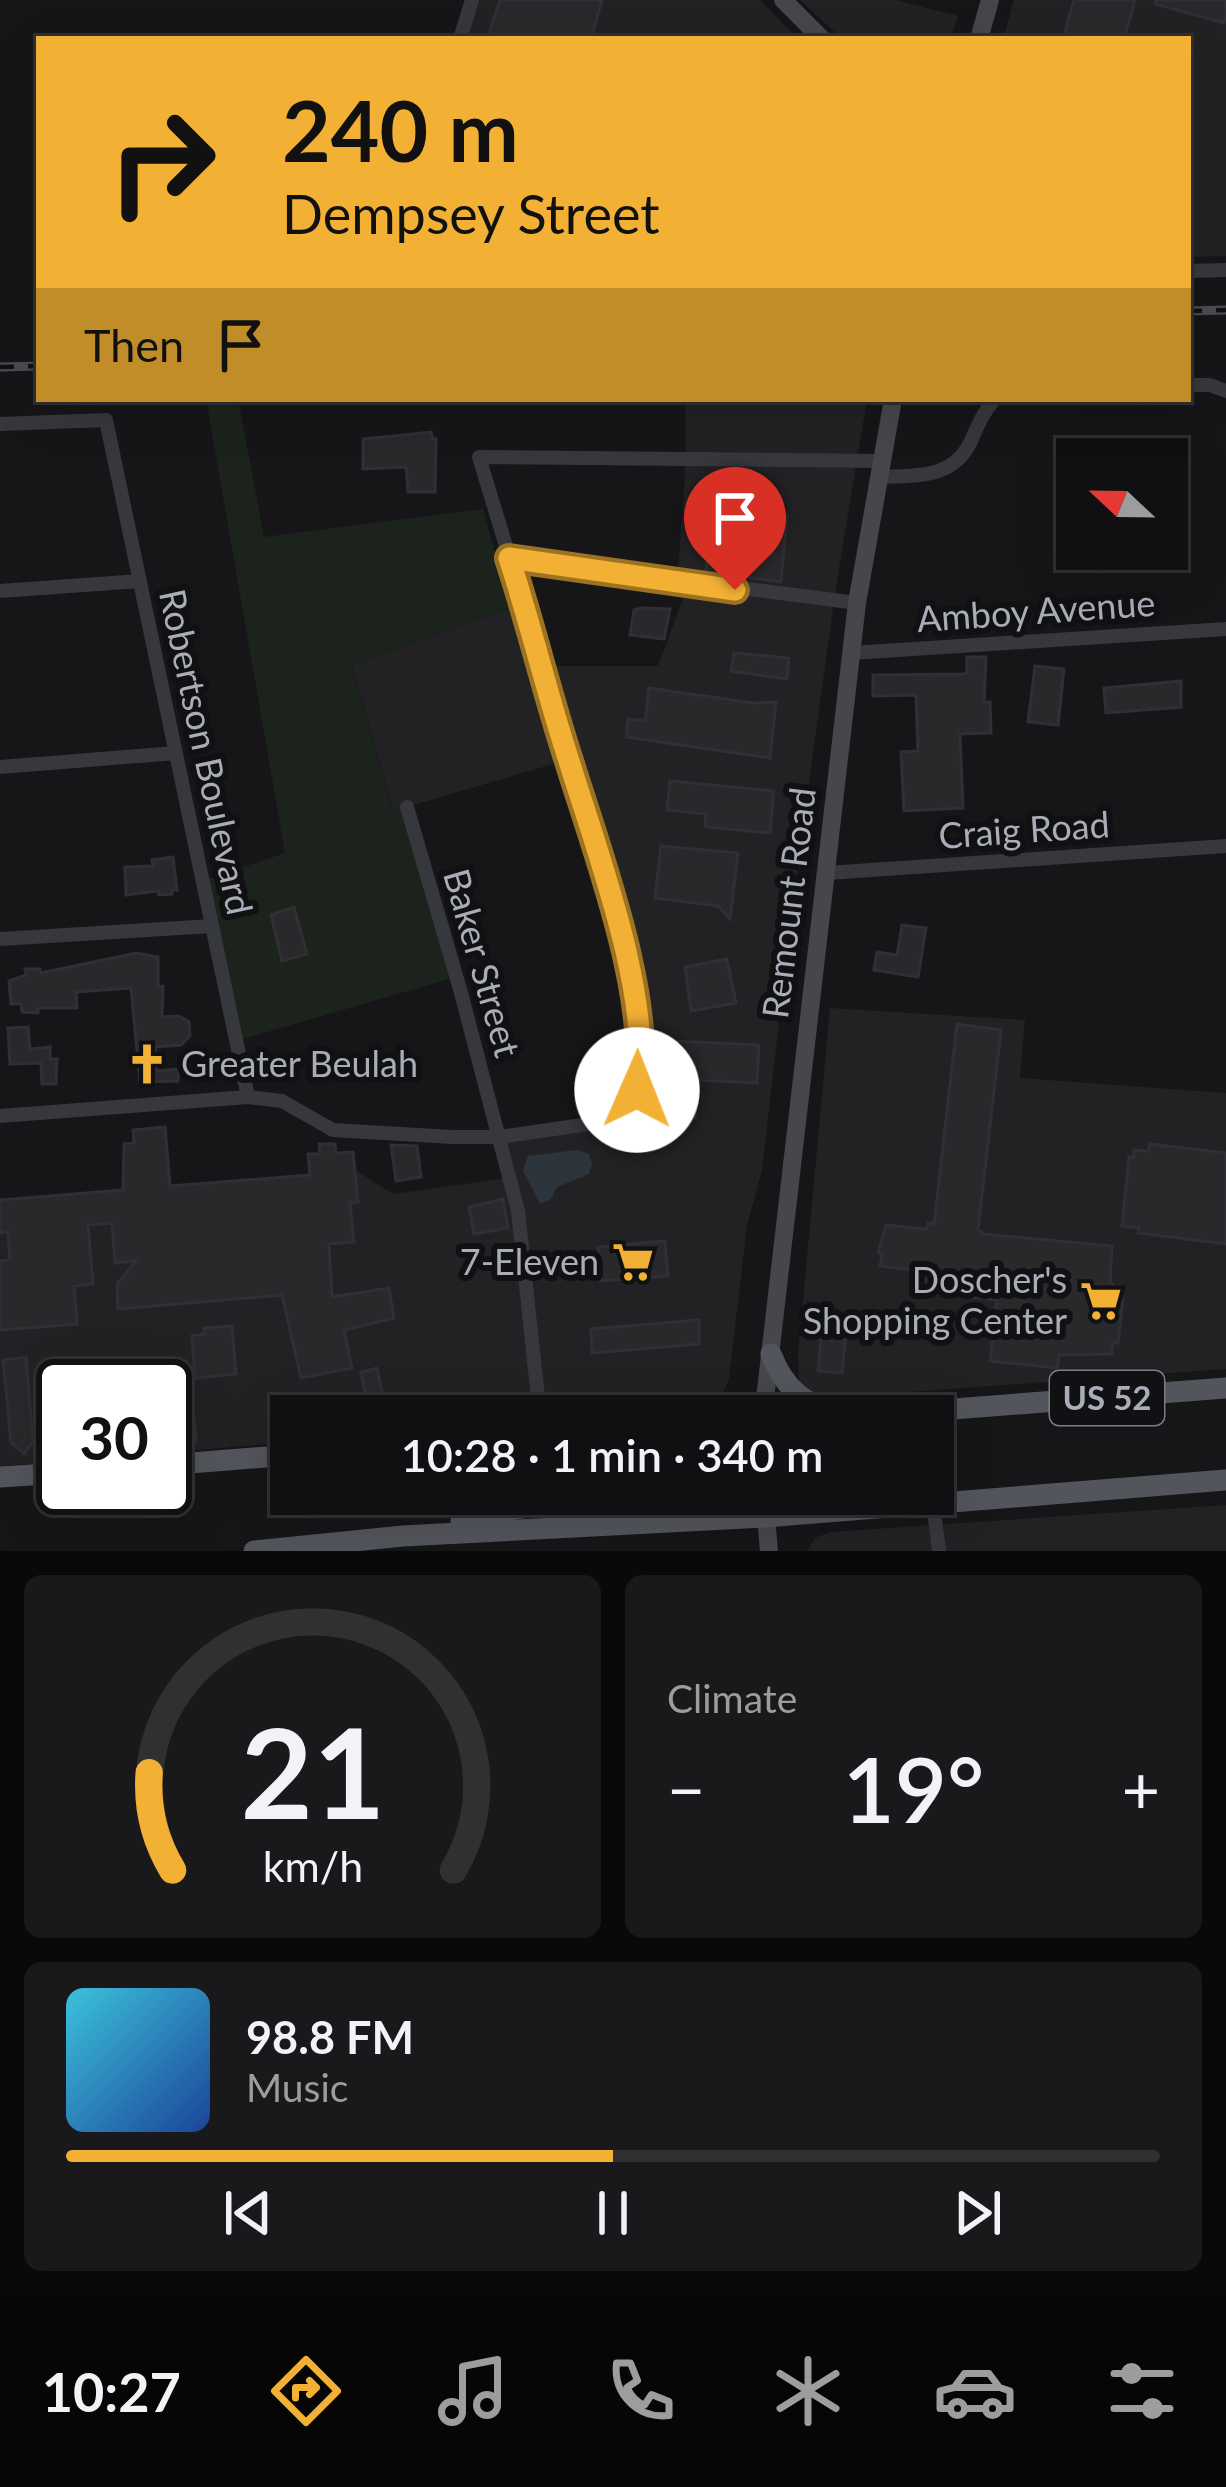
<!DOCTYPE html>
<meta charset="utf-8">
<style>
:root{--surface:#101012;--page:#19191b;--text:#f1f3f6;--muted:#9c9d9f;--line:#303032;--accent:#f2b134}
body{margin:0;font-family:Lato,sans-serif;background:var(--page);color:var(--text);height:100vh;display:flex;flex-direction:column;font-size:45px;white-space:nowrap}
*{box-sizing:border-box;margin:0}
p{font-size:39px;color:var(--muted)}
.icon{flex:none;width:66px;height:66px;fill:none;stroke:currentColor;stroke-width:2;stroke-linecap:round;stroke-linejoin:round}
.map{position:relative;height:1551px;overflow:hidden}
.sheet{display:flex;flex-direction:column;gap:24px;padding:24px;background:#09090a;flex:1}
.sheet>*{flex:none}
.top-card{position:absolute;left:36px;top:36px;width:1155px;height:366px;border-radius:0px;box-shadow:0 12px 48px #0002,0 0 0 3px var(--line);background:#f2b134;color:#111;overflow:hidden}
.needle{width:78px;rotate:292deg}
.fabs{position:absolute;left:1056px;top:438px;display:grid;gap:24px}
.fabs a{display:grid;place-items:center;width:132px;height:132px;border-radius:0px;background:var(--surface);box-shadow:0 12px 48px #0002,0 0 0 3px var(--line);font-size:60px}
.speed{position:absolute;left:36px;top:1359px;display:flex;gap:24px;font-size:60px;font-weight:700;text-align:center}
.speed>*{display:grid;place-content:center;width:156px;height:156px;border-radius:50%;background:var(--surface);box-shadow:0 12px 48px #0002,0 0 0 3px var(--line);line-height:1}
.speed .limit{border:6px solid #111;border-radius:18px;background:#fff;color:#111}
.pin{position:absolute;display:grid;place-items:center;width:102px;height:102px;color:#fff;margin:-123px -51px;border-radius:50% 50% 50% 0;rotate:-45deg;box-shadow:0 0 12px #0007}
.pin .icon{rotate:45deg}
.me{position:absolute;width:132px;margin:-66px;rotate:1deg;stroke-linejoin:round;filter:drop-shadow(0 0 9px #0008)}
.turn{display:flex;align-items:center;gap:42px;height:252px;padding:0 48px;font-size:54px}
.turn .icon{width:156px;height:156px;stroke-width:2.5}
.turn b{display:block;font-size:84px;line-height:102px}
.then{display:flex;align-items:center;height:114px;padding:0 48px;background:#0003;gap:24px;font-size:45px}
.big{font-size:90px;font-weight:600;line-height:1.1}
.sheet .card{flex:1;display:flex;flex-direction:column;justify-content:center;gap:18px;min-width:0;padding:0 42px;border-radius:18px;background:var(--page)}
.sheet .dial{align-items:center;gap:0}
.dial svg{height:312px;overflow:visible;fill:none;stroke:var(--line);stroke-width:7;stroke-linecap:round;text-anchor:middle}
.dial text{fill:var(--text);stroke:none}
.song{display:flex;align-items:center;gap:36px}
.cover{width:144px;height:144px;border-radius:18px;background:linear-gradient(135deg,hsl(190 70% 55%),hsl(220 70% 35%))}
.played{height:12px;border-radius:6px;background:linear-gradient(90deg,var(--accent) 50%,var(--line) 50%)}
.keys{display:flex;justify-content:space-around;direction:ltr}
.heat{display:flex;justify-content:space-between;align-items:center;font-size:66px;direction:ltr}
.sheet .tiles{flex:1;display:grid;gap:24px;grid-template-columns:1fr 1fr}
.card:last-child{grid-column:span 2}
.trip{position:absolute;left:270px;top:1395px;width:684px;height:120px;border-radius:0px;background:var(--surface);box-shadow:0 12px 48px #0002,0 0 0 3px var(--line);font-weight:600;line-height:120px;text-align:center}
.tabs{display:flex;height:192px;justify-content:space-around;align-items:center;background:#060607;color:var(--muted)}
.tabs .icon{width:84px;height:84px}
.tabs .current{color:var(--accent)}
.tabs b{font-size:54px;color:var(--text)}
.map>svg:first-child{display:block}
</style>
<div class="map">
<svg width="1226" height="1551" viewBox="0 0 1226 1551">
<rect width="100%" height="100%" fill="#161618"/>
<!-- built -->
<path fill="#222225" d="M472,0H760L798,39H460Z
M800,0H896L958,16L950,39H842Z
M1014,0H1226V256L1188,257V39H1003Z
M685,399H867L836,587L795,884L762,1170L747,1226L729,1379L721,1398L707,1408L617,1416H291V1442L165,1453V1386H63V1461L0,1466V1200L357,1171L393,1194L508,1178L499,1137L589,1124L630,1109L642,1061L630,978L567,760L393,811L352,665L524,603L541,666H658L688,585L677,583L686,461Z
M830,1008L1025,1020L1020,1078L1226,1093V1369L827,1398L799,1386L798,1355Z
M1226,1505V1551H807L815,1538L830,1532Z"/>
<!-- green -->
<path fill="#1c231d" d="M206,399H238L264,537L483,509L510,608L352,665L392,810L407,807L456,977L236,1041L203,881L285,853Z"/>
<!-- water -->
<path fill="#2c353c" d="M577,1150L589,1154L592,1164L589,1174L557,1187L551,1199L540,1204L523,1171L528,1156Z"/>
<!-- building -->
<path fill="#29292c" stroke="#303034" stroke-width="3" d="M500,0H602L591,39H487Z
M1074,0H1135L1124,39H1063Z
M1156,0H1226V16L1224,23L1155,4Z
M431,432L433,439H436L435,492H408L406,467L363,469V439Z
M739,510L787,515L781,582L706,572L709,535L737,538Z
M641,608L670,609L664,639L630,635L634,610Z
M734,653L789,658L787,679L731,671Z
M967,657H986L984,702H990L991,733L960,734L963,808L904,811L901,752L918,751L916,695L873,696V675L962,674L967,673Z
M1035,666L1064,669L1058,725L1028,722Z
M1181,681V707L1106,713L1104,688Z
M649,688L754,703L776,702L770,758L626,737L628,719L645,721Z
M670,781L774,791L770,833L705,827L706,814L667,810Z
M661,846L738,853L730,919L718,906L655,898Z
M173,857L177,890H172V894L159,895L158,891L126,895L125,867L153,866L152,860Z
M294,907L307,954L282,961L271,915Z
M902,925L926,928L918,977L874,970L877,952L897,955Z
M136,953L158,957V987L163,986L162,1017L179,1016L189,1022L190,1036L181,1045L155,1047L157,1071L179,1069L178,1081L140,1082L131,988L76,992L77,1008H38V1013L22,1012L21,1004H11L9,981L26,975L25,969H40L41,973Z
M727,959L736,1003L691,1011L685,967Z
M957,1024L1001,1030L978,1230L984,1234L1112,1246L1110,1283L1113,1285V1296L1123,1300L1118,1343H1112V1354L1059,1355L1057,1368L990,1361L997,1300L919,1291L920,1271L880,1266L882,1255L878,1253L886,1225L927,1229L928,1223L934,1224Z
M28,1027L30,1049L50,1047V1059H57L56,1084H42L41,1063L10,1064L8,1028Z
M672,1041L759,1045L757,1083L698,1080L695,1118L680,1117L681,1105L668,1104L670,1075H665Z
M165,1127L170,1186L310,1175L308,1154H320L319,1144H335L336,1153L353,1152L358,1202L350,1203L354,1242L329,1244L332,1297L389,1288L394,1318L344,1330L352,1368L301,1378L282,1295L118,1309L117,1284L136,1261L115,1263L112,1223L88,1225L93,1284L74,1286L77,1324L0,1330V1261L10,1260L8,1232L0,1233V1200L123,1190L124,1144L134,1143L133,1130Z
M1150,1144L1226,1153V1244L1138,1233L1139,1228L1122,1226L1129,1157H1134V1150L1148,1151Z
M391,1145L417,1146L421,1177L396,1181Z
M503,1199L508,1228L474,1234L469,1207Z
M665,1241L668,1276L601,1281L598,1247Z
M699,1320V1344L592,1353L591,1329Z
M823,1320L847,1322L842,1373L818,1371Z
M232,1326L236,1374L195,1378L192,1336L205,1334L204,1328Z
M26,1357L33,1442L24,1454L11,1442L3,1360Z
M377,1368L387,1416H369L361,1372Z
M191,1384L196,1441L177,1443L172,1386Z"/>
<g fill="none" stroke-linecap="round" stroke-linejoin="round">
<!-- street -->
<path stroke="#37383d" stroke-width="14" d="M460,39L472,0
M1188,271L1226,270
M1188,385H1210L1226,391
M0,424L106,420L248,1097
M878,477C915,475 953,480 971,441C978,425 983,412 995,399
M509,558L857,603
M0,591L140,581
M851,653L1226,629
M0,767L176,753
M407,807L460,989L518,1211L540,1416
M827,873L1226,846
M0,939L212,926
M0,1116L248,1097L282,1101L333,1130L452,1137H499L589,1124L613,1120L630,1109L642,1061L624,951L602,862L479,457L881,461
M933,1504L939,1551"/>
<!-- secondary -->
<path stroke="#45474d" stroke-width="18" d="M783,0L822,39
M979,39L990,0
M763,1416L857,603L893,399
M764,1494L769,1551"/>
<!-- primary -->
<path stroke="#53555c" stroke-width="21" d="M771,1354C786,1392 805,1403 842,1416
M862,1416L1226,1388
M165,1465L291,1455
M0,1477L63,1473
M461,1521L500,1511L619,1494
M254,1551L403,1536L765,1517L1226,1480"/>
<!-- rail casing -->
<g stroke="#4a4c52" stroke-width="9">
<path id="rail" d="M1188,311L1226,310
M0,367L39,366"/>
</g>
<!-- rail -->
<use href="#rail" stroke="#111113" stroke-width="4.5" stroke-dasharray="14" stroke-linecap="butt"/>
</g>
<g fill="none" stroke-linecap="round" stroke-linejoin="round">
<!-- route casing -->
<g stroke="#9d7322" stroke-width="30">
<path id="route" d="M637,1090C654,1001 596,849 569,761C547,694 531,625 509,558L735,590"/>
</g>
<!-- route -->
<use href="#route" stroke="#f2b134" stroke-width="21"/>
</g>
<!-- icons -->
<defs>
<g id="church-bare" transform="scale(3.24)"><path d="M-1.2-6h2.4v3.5h3.3v2.4h-3.3V6h-2.4V-.1h-3.3v-2.4h3.3Z" fill="#f2b134" stroke="#111113" stroke-width="2.5" paint-order="stroke"/></g>
<g id="supermarket-bare" transform="scale(3.24)"><path d="M-6-5.5h2.5l.6 2H6L4.5 2H-2.5L-4.4-4H-6ZM-1.5 3.2a1.3 1.3 0 1 0 .1 0ZM3 3.2a1.3 1.3 0 1 0 .1 0Z" fill="#f2b134" stroke="#111113" stroke-width="2.5" paint-order="stroke"/></g>
</defs>
<g fill-rule="evenodd">
<use href="#church-bare" x="147" y="1064"/>
<use href="#supermarket-bare" x="633" y="1262"/>
<use href="#supermarket-bare" x="1101" y="1301"/>
</g>
<g text-anchor="middle" stroke-width="12" stroke-linejoin="round" paint-order="stroke">
<!-- shield labels -->
<rect fill="#111113" stroke="#7b7e86" stroke-width="3" x="1050" y="1371" width="114" height="54" rx="9"/>
<g font-size="33" font-weight="bold" fill="#a8adb8">
<text x="1107" y="1410">US 52</text>
</g>
<!-- street labels -->
<g font-size="36" fill="#a8adb8" stroke="#111113">
<text transform="translate(1036 611) rotate(-4)" y="13">Amboy Avenue</text>
<text transform="translate(206 752) rotate(78)" y="13">Robertson Boulevard</text>
<text transform="translate(1024 830) rotate(-4)" y="13">Craig Road</text>
<text transform="translate(789 903) rotate(-83)" y="13">Remount Road</text>
<text transform="translate(482 963) rotate(74)" y="13">Baker Street</text>
</g>
<!-- poi labels -->
<g font-size="36" fill="#a8adb8" stroke="#111113" text-anchor="end">
<text x="181" y="1077" text-anchor="start">Greater Beulah</text>
<text x="599" y="1275">7-Eleven</text>
<text x="1067" y="1293">Doscher's<tspan x="1067" dy="41">Shopping Center</tspan></text>
</g>
</g>
</svg>
<div class="fabs">
<a><svg class="needle" viewBox="-14 -14 28 28"><path d="M0-13l5 13h-10z" fill="#e53935"/><path d="M0 13l5-13h-10z" fill="#9c9d9f"/></svg></a>
</div>
<div class="speed"><div class="limit">30</div></div>
<div class="pin" style="left:735px;top:590px;background:#d93025"><svg class="icon" aria-label="arrive" viewBox="0 0 24 24"><path d="M6 21V4h12l-3 4 3 4H6"/></svg></div>
<svg class="me" style="left:637px;top:1090px" viewBox="-20 -20 40 40"><circle r="19" fill="#fff"/><path d="M0-13L10 11 0 6-10 11z" fill="#f2b134"/></svg>
<div class="trip">10:28 · 1 min · 340 m</div>
<div class="top-card">
<div class="turn"><svg class="icon" aria-label="right" viewBox="0 0 24 24"><path d="M7 20v-9h11M14 6l5 5-5 5"/></svg><div><b>240 m</b>Dempsey Street</div></div>
<div class="then">Then<svg class="icon" aria-label="arrive" viewBox="0 0 24 24"><path d="M6 21V4h12l-3 4 3 4H6"/></svg></div>
</div>
</div>
<section class="sheet">
<div class="tiles">
<div class="card dial"><svg viewBox="0 0 100 80">
<path d="M14 69A42 42 0 1 1 86 69"/>
<path d="M14 69A42 42 0 0 1 8 44" stroke="#f2b134"/>
<text x="50" y="56" font-size="32" font-weight="700">21</text>
<text x="50" y="72" font-size="11">km/h</text>
</svg></div>
<div class="card"><p>Climate</p>
<div class="heat"><a>−</a><b class="big">19°</b><a>+</a></div>
</div>
<div class="card">
<div class="song"><i class="cover"></i><div><b>98.8 FM</b><p>Music</p></div></div>
<div class="played"></div>
<div class="keys"><svg class="icon" aria-label="previous" viewBox="0 0 24 24"><path d="M18 5L8 12l10 7zM5 5v14"/></svg><svg class="icon" aria-label="pause" viewBox="0 0 24 24"><path d="M8 5v14M16 5v14"/></svg><svg class="icon" aria-label="next" viewBox="0 0 24 24"><path d="M6 5l10 7-10 7zM19 5v14"/></svg></div>
</div>
</div>
</section>
<nav class="tabs">
<b>10:27</b>
<svg class="icon current" aria-label="directions" viewBox="0 0 24 24"><path d="M12 3l9 9-9 9-9-9zM9 14v-3h6M13 9l2 2-2 2"/></svg>
<svg class="icon" aria-label="music" viewBox="0 0 24 24"><path d="M9 18V5l10-2v13"/><circle cx="6" cy="18" r="3"/><circle cx="16" cy="16" r="3"/></svg>
<svg class="icon" aria-label="phone" viewBox="0 0 24 24"><path d="M5 4h4l2 5-3 2q2 4 5 5l2-3 5 2v4C11 20 4 13 5 4z"/></svg>
<svg class="icon" aria-label="climate" viewBox="0 0 24 24"><path d="M12 3v18M4 7l16 10M4 17L20 7"/></svg>
<svg class="icon" aria-label="car" viewBox="0 0 24 24"><path d="M5 17H2v-5l4-1 3-4h7l3 4 3 1v5h-3M9 17h6M6 11h13"/><circle cx="7" cy="17" r="2"/><circle cx="17" cy="17" r="2"/></svg>
<svg class="icon" aria-label="filters" viewBox="0 0 24 24"><path d="M4 7h16M4 17h16"/><circle cx="9" cy="7" r="2"/><circle cx="15" cy="17" r="2"/></svg>
</nav>
